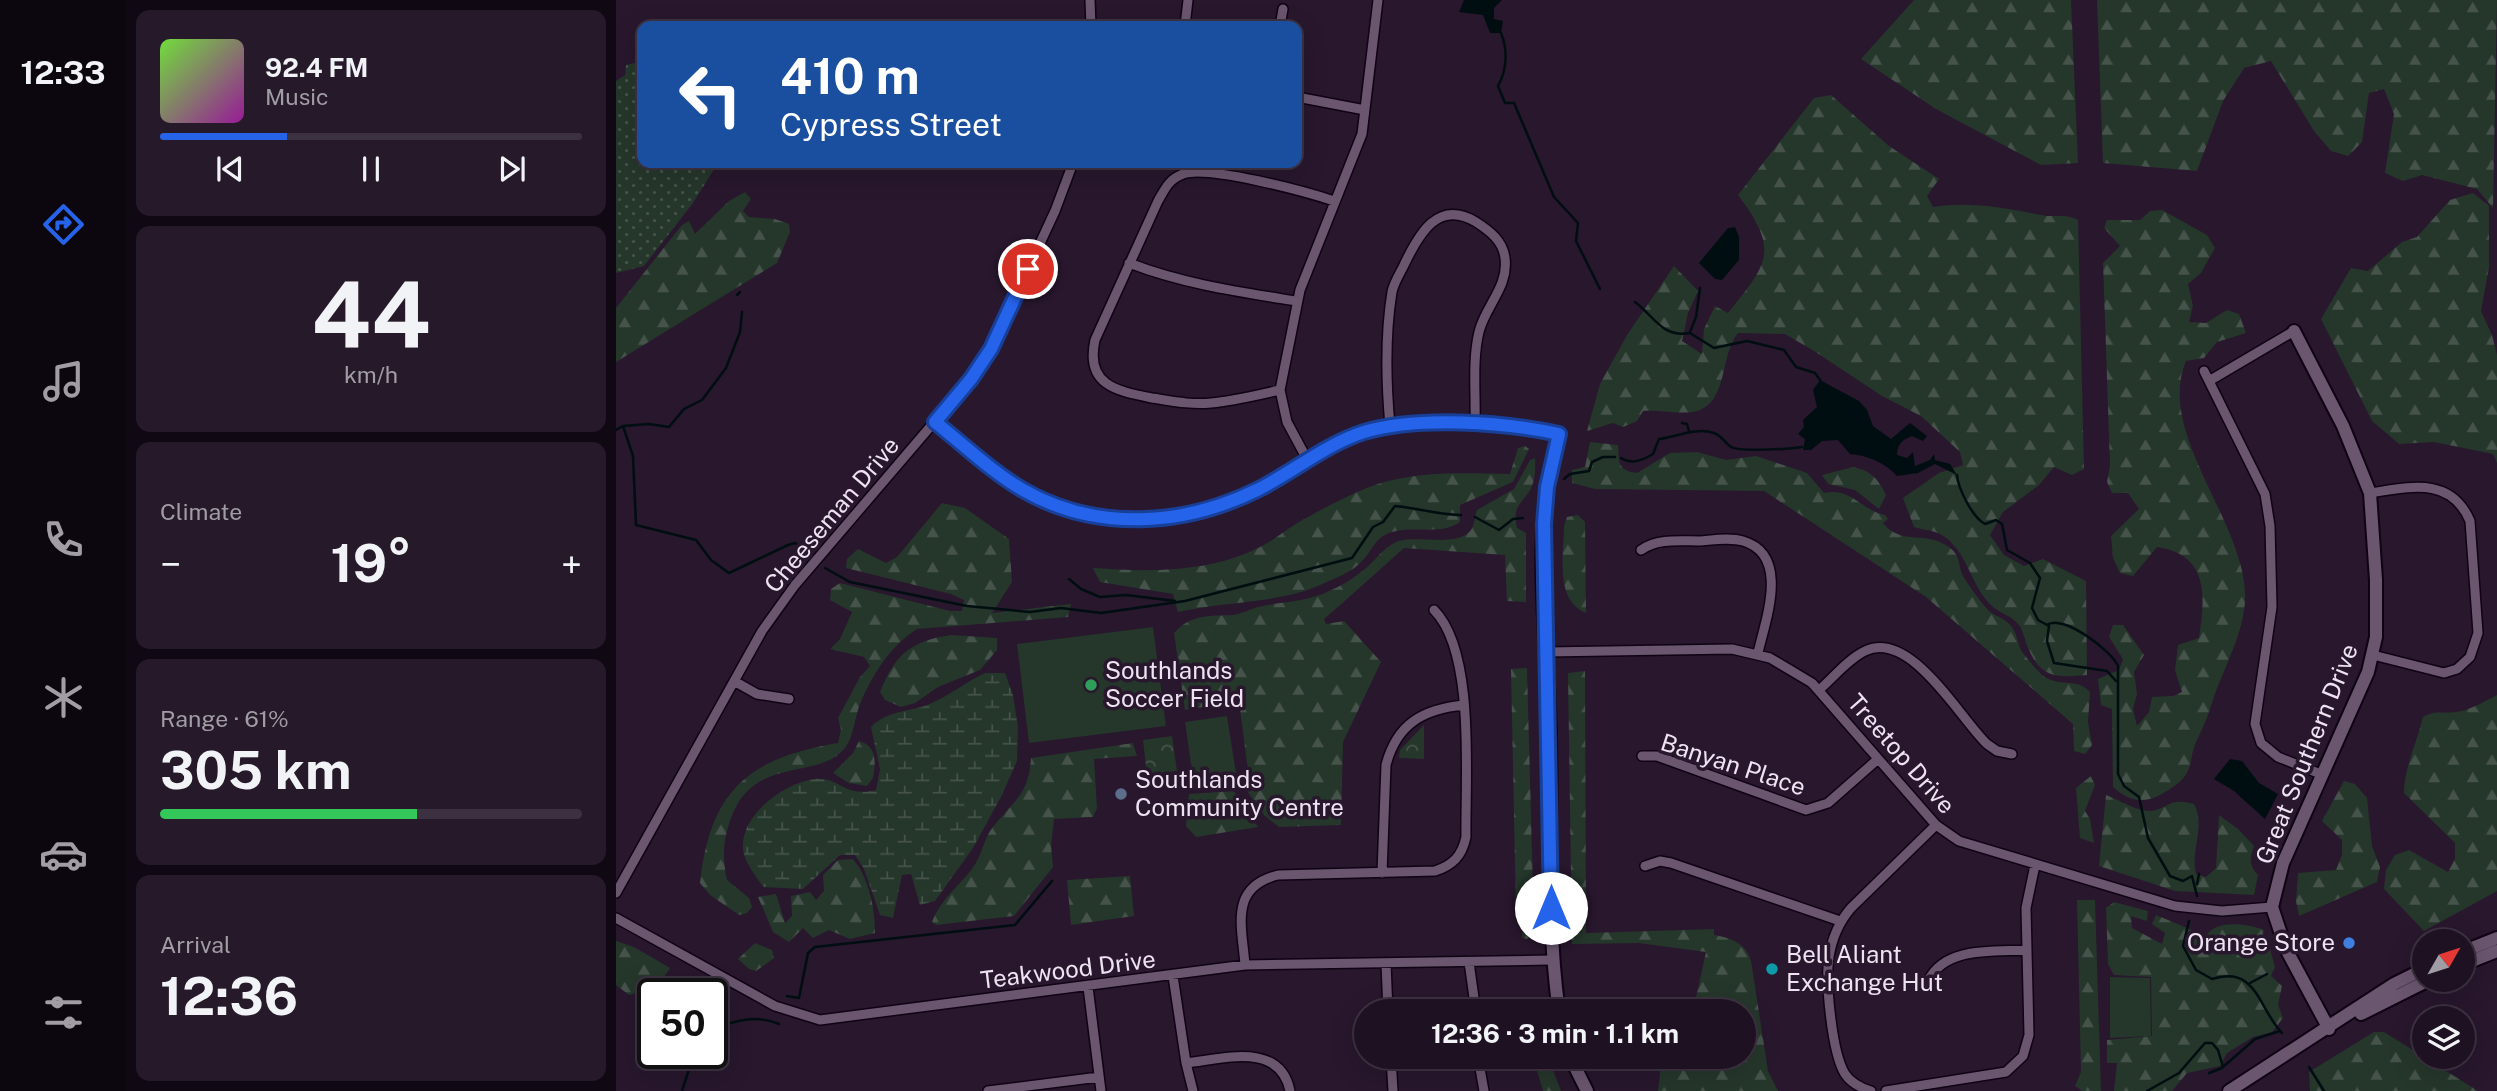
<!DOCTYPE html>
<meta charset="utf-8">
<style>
:root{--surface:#1e1122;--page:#261a2a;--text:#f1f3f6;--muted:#a19da5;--line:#3c3140;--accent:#2563eb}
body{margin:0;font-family:"Public Sans",sans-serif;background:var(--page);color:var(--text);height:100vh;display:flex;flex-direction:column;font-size:26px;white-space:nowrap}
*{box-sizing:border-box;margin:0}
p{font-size:23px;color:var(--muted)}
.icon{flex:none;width:38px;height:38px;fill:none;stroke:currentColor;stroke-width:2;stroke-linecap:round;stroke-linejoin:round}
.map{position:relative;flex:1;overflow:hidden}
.details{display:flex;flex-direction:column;gap:10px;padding:10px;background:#100913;width:490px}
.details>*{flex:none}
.top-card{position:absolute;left:21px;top:21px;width:665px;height:147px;border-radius:14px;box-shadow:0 7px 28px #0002,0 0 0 2px var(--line);background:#1a4fa0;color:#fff;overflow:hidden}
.needle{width:46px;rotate:51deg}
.fabs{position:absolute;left:1796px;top:929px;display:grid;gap:14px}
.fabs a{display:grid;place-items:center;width:63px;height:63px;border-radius:50%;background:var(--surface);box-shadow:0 7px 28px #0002,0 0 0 2px var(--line);font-size:35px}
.speed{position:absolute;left:21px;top:978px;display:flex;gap:14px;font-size:35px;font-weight:700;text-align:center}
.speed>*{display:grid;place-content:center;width:91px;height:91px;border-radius:50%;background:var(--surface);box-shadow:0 7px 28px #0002,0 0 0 2px var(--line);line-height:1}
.speed .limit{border:4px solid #111;border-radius:10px;background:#fff;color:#111}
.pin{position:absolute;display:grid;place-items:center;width:60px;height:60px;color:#fff;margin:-30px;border:4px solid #fff;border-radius:50%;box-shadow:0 2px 7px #0007}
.me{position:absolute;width:77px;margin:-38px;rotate:0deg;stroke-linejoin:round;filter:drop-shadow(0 0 5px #0008)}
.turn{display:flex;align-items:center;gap:24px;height:147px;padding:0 28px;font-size:32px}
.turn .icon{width:91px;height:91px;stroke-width:2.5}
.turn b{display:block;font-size:49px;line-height:60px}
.big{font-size:52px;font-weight:700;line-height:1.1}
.details .card{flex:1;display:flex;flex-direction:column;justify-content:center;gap:10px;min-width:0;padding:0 24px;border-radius:14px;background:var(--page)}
.details .dial{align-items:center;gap:0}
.dial b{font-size:91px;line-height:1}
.song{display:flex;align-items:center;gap:21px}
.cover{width:84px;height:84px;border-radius:10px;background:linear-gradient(135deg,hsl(100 70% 55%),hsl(300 70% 35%))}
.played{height:7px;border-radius:4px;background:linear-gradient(90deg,var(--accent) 30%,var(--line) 30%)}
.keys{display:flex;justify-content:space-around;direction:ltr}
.heat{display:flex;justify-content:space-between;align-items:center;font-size:38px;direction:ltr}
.charge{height:10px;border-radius:5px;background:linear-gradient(90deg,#34c759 61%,var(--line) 0)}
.trip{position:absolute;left:738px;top:999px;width:402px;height:70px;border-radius:35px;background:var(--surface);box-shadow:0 7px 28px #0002,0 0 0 2px var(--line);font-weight:700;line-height:70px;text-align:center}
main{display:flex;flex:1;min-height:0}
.tab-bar{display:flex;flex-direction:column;width:126px;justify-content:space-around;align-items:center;background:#0c070e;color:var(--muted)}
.tab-bar .icon{width:49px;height:49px}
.tab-bar .current{color:var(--accent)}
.tab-bar b{font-size:32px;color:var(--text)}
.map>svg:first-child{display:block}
</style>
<main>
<nav class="tab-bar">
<b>12:33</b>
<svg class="icon current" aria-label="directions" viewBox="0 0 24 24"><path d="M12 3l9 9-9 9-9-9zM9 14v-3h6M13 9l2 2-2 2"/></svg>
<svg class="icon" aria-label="music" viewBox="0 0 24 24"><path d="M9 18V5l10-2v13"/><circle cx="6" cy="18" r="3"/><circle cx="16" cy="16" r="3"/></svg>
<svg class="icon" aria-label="phone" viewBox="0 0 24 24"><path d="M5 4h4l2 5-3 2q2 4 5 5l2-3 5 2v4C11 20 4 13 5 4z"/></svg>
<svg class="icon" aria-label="climate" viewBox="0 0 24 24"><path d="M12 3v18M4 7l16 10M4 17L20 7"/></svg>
<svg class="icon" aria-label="car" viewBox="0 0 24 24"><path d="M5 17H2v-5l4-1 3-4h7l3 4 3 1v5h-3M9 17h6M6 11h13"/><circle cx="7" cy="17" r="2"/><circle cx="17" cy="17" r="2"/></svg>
<svg class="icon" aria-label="filters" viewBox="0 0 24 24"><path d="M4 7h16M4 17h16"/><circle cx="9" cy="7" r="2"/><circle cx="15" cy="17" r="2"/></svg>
</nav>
<section class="details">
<div class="card">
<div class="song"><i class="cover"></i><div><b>92.4 FM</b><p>Music</p></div></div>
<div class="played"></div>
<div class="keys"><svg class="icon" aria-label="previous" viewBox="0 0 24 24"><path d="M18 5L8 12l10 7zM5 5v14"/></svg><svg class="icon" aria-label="pause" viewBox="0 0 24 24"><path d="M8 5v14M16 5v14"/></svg><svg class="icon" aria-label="next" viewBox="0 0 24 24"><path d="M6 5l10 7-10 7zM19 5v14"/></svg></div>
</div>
<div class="card dial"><b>44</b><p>km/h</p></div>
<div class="card"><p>Climate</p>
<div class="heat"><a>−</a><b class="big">19°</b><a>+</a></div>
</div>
<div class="card"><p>Range · 61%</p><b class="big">305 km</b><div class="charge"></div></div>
<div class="card"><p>Arrival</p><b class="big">12:36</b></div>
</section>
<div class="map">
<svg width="1881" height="1091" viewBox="0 0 1881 1091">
<defs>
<pattern id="grass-dots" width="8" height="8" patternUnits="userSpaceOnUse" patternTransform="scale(1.75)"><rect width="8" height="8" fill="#25362b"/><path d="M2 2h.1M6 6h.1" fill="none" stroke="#45534a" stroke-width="1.8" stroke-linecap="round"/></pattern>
<pattern id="forest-firs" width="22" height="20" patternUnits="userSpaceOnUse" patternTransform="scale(1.75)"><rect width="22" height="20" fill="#25362b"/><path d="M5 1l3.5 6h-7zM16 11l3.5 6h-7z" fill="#45534a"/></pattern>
<pattern id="wetland-marsh" width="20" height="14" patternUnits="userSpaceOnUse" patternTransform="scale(1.75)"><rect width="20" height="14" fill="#25362b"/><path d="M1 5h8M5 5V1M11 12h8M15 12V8" fill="none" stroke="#45534a"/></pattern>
<pattern id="park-crowns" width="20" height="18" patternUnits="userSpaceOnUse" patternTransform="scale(1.75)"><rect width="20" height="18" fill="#25362b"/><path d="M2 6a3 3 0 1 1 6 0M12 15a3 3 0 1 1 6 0" fill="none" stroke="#45534a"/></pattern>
</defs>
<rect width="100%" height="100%" fill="#28172d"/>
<!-- grass -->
<path fill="url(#grass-dots)" d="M18,63L26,65V163H102L77,203L28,266L0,273V81L9,75L10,65Z"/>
<!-- forest -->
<path fill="url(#forest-firs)" d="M1298,0H1455L1462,163L1425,165L1320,109L1245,59Z
M1481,0H1881L1877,208L1861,189L1806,175L1787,181L1769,173L1778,114L1768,89L1753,93L1746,142L1732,156L1715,151L1698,131L1655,61L1628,68L1607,101L1581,171L1487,163Z
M1215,95L1273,146L1323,179L1311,196L1317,207C1353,201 1390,208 1425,215C1439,218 1449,213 1462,220L1468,469L1456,475L1438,467L1423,485L1387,512L1374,535L1388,555L1408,566L1427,559L1470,581L1471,675C1445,677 1426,680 1413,650C1409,642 1408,632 1403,625C1395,615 1385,614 1377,607C1353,585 1352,549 1324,534C1317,530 1306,530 1298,527L1287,498L1323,473L1347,465L1344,452L1305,416L1266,396L1198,351L1169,334L1122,333C1103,356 1113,407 1076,412C1060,414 1043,410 1027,411L1021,421L1007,427L997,423L971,431L984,384L1011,335L1058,266L1082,291L1072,313L1066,341L1086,354L1088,329L1099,306L1112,313C1152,263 1164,251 1122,195L1198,98Z
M129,192L135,199L127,211L133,217L159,219L173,224L174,232L161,263L0,362V308L66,225L73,221L79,234L113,201Z
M1857,193L1873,206V267L1865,311L1876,335L1881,355V463L1877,454L1818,442L1783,444L1756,421L1705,319L1735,268L1752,271L1786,242L1801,237L1834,200Z
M1546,210L1591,235L1599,248L1585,273L1572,284L1577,306L1573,322L1590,323L1611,310L1623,314L1630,333L1601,342L1588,358L1570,361C1540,431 1626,519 1629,592C1631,629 1607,668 1596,703C1592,717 1586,729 1580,742C1572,761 1579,772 1557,787C1534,803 1519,806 1497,787L1496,709L1485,705L1482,679L1503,670L1507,659L1493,637L1497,625H1507L1528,655L1518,672L1521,694L1517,709L1521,726L1533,712L1536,697L1557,696L1566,692L1559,670L1562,645L1583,638C1589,597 1594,555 1541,547L1517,576L1504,573L1497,558L1495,536L1523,509L1512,493H1496L1491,482L1494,465L1487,263L1504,246L1488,228L1491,220H1524L1534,211Z
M974,442L1002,445C1003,461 1001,471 1021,473L1054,453L1081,452L1110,460L1140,456L1191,473L1208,493C1235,487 1245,510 1269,515L1272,519L1267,523C1286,547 1310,529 1334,548C1345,556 1342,566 1347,576C1353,586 1365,603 1373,611C1380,617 1389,618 1395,626C1401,633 1401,642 1405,650C1410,658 1420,669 1426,675C1442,688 1461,677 1474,692L1472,722L1476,745L1469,754L1458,751L1457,724L1310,597L1148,491L979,489L956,483V470L969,467Z
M909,446L913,449L897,482L844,505V522C824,536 798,525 776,532C759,537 757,550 746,561C737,572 717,579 704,585C661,604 608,601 562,612L557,594L484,582L477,568C533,572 593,573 644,547C657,541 668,531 680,524C703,510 747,487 772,481C811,471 855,473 894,474L902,448Z
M919,458C920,468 919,483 913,492C902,507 897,508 901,528L910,533V602L891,601L889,555L788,548L722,607L708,619L710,624L728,621L765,662L727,742L725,825L663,827L648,815L629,788L633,778L623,701L569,710L558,633C575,614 594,616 617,615C625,614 634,609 642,607C667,601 684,603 709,593C725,586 737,579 750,568C759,560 767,549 778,543C797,533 841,549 855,530C858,526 859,516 861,510L898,489L914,460Z
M1237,467C1256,471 1262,479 1270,495L1263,509L1239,490L1212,484L1206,475Z
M326,503L349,508L393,539L396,582L376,613L455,604L452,617L301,629C275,645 256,675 244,704C239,716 238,734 231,745C206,783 139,752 115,818C107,841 106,856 111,880L133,898L136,907L131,913L123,915L94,895L84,883C94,791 132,758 222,743L225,729L222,718L244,677L254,666L248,657L214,649L224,639L236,612L214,600L215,589L224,583L334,611H346L348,600L335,594L230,568L231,559L242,549L270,563L281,557Z
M962,515L969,522L970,613C938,600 948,554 948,526L951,517Z
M335,635L381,638V650L364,670L322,687L299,703L285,707L269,700L264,692C279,654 295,641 335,635Z
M911,668L918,928L917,935L911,939L906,938L907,914H900L895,669Z
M969,671L970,933L1098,929V935C1115,938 1130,943 1135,961L1152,1071L1162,1091H1042L1045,1065L1064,1069L1067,1057H1129V1012L1077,1011L1090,952L1023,943L956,944L952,673Z
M1881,695V891L1808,931L1768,889L1770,870L1779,855L1793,850L1832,872L1839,859V843L1788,793C1788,768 1801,742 1807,717C1820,710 1826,714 1840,712C1855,710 1867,702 1881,695Z
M243,741C261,746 260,762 257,778L251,786L233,783L217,773L237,753Z
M517,743L521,756L478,759L481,808L477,817L438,819L435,846L437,867L398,916L320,925L316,922C325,898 344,886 358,866C366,854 368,838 377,827C397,801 413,795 415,758Z
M1475,776L1479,785L1469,811L1474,819L1478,843L1464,838L1460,788Z
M1728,781L1739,784L1751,798L1756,846L1764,867L1761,882L1683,916L1680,901L1682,873L1720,870L1726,855V840L1706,821Z
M618,791L642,827L580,837L570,826L573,794Z
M1490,795C1504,800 1526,815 1540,810C1559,803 1556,799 1578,804C1590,826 1574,850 1580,874L1590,877L1600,868L1603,815L1622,829L1638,846C1633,859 1633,865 1642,875L1638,895L1559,891L1483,866Z
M237,859C253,878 259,908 259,933L234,939L213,930L197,938L187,928L173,942L157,932L142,897L160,894L169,923L176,916L175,896L194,892L200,900L208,891L207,875L222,860Z
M514,876L518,916L455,925L451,880Z
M1461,900H1479L1485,1091H1466L1459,1086L1465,1072Z
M1498,902L1532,911L1531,921L1515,916L1516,928L1546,944L1549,933L1536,924L1540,915L1590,936C1600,919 1632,924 1648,930L1646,938L1654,949L1659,967L1655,976L1666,986L1662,1005L1667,1018L1656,1032L1637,1037L1611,1053L1604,1066L1571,1073L1556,1091H1498L1501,1063H1491V1040L1536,1036L1535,977L1498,975L1492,964L1490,908Z
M0,941L18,947L54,968C43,986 33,990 13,995L0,985Z
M139,943L156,950L158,958L140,971L133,969L122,959Z
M1758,1032H1768L1862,1091H1694L1693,1072Z
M917,1057H932L945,1091H927Z"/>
<!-- wetland -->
<path fill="url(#wetland-marsh)" d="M369,673H389L397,695L402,727L401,761L386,795L357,848L319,901L304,905L295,874L286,875L277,918L264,915L248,869L239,855H224L187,889L147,887C140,876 128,862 127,849C124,815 169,782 199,779C224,777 228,798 260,790L264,769L255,727C273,709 293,713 316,703C334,695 350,682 369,673Z"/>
<!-- park -->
<path fill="url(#park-crowns)" d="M808,725V759L783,758L784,750Z
M556,736L561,771L531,775L527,740Z"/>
<!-- pitch -->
<path fill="#25362b" d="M537,627L550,726L413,743L401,644Z
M611,716L620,773L577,778L569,722Z
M1494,977L1534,978L1535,1036L1494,1038Z"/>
<!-- water -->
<path fill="#000e12" d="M848,0H886L878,8V19L887,21L885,33H874L867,15L843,12Z
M1119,227L1123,237V260L1106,280L1099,279L1083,263L1112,228Z
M1204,380L1243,401L1251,410L1257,426L1275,439L1294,423L1311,436L1307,441L1296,436C1286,440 1281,444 1281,455L1291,458L1297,452L1299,466L1314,460L1318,454L1319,460L1334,464L1341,475L1319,464L1302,473L1281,476C1270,463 1250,455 1234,454L1222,440L1206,441L1195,450H1187L1189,439L1182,434L1188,427L1187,420L1201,407L1197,390Z
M1614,759L1626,761L1643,783L1662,794L1649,819L1618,791L1598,779Z"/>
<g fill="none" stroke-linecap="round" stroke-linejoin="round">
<!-- stream -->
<path stroke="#000e12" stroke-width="2.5" d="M885,33C892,50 891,70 882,86L889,103H898L938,197L962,223L960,241L984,289
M121,295L124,292
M1019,302C1039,317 1046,338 1074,333L1098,348L1131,341L1168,350L1180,367L1199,373L1204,380
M1074,332L1080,317L1084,288
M1066,423L1071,424L1073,431
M7,426L33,424L53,427L68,409L86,400L110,368L124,332L126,312
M0,430L7,426L17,456L20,525L80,540L95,560L113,573L172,545L179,543L190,551
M1005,458C1016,465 1027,460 1037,454L1043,439C1060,437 1080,427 1098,433C1105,435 1109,443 1115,447C1124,452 1173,449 1186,447
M1341,475C1342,488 1356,517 1369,524L1380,520L1386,524L1391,550L1414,563L1424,578L1416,608L1422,620L1433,626L1431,641L1438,663L1491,671L1500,681
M948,479L954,474L973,471L976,462L987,457H999
M859,517L883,530L897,519L907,518
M209,568L234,582L351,606L414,612L445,608L485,613L569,601L736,558L757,527L767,522L779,506C802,508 822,515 845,515
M453,579L465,589L484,597L510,595L559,601
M1431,625C1446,613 1496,651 1502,666V774L1508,786L1523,797L1532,838L1554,876L1567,881L1576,876L1581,896
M1581,884L1583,874
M1573,921L1567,946L1580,970L1596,979C1641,965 1642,1008 1666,1033
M1634,983L1651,974
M171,996L183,998L192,953L199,947L399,925L436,881
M96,1029C118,1021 141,1014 163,1024
M1693,1067L1708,1091
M1593,1073L1606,1068
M66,1091L78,1054
M1531,1091L1563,1073L1589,1043H1596L1602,1050L1607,1067L1639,1039L1664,1031"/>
<!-- street casing -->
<g stroke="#100314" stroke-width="12">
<path id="street" d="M474,0L475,26
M569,26L572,0
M664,26L667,9
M681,97L749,110
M513,263C567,284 624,292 680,301
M1588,371L1649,494L1654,526L1656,607L1639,724L1645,743L1662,757L1707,775
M1593,381L1678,331
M664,390C641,395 618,401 595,403C575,405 556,401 536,398C500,391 469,385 479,340L542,201C549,189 553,179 567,174C592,165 691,192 718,201
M319,422C348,445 376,472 407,490C480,532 568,526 641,490C677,472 710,444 748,432C802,416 888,422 943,434
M774,426C770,382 769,335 776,292C778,282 785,272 789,263C803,234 822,199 860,222C874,231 887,241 889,258C893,287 869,306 863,332C856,361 860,394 859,423
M692,461L671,422L664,390L684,290L746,134L762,0
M1754,493C1794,487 1835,476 1854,521L1862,633L1854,657L1841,669L1828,673L1757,655
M1025,550C1042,538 1064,541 1084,541C1097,540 1114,537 1127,541C1175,555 1149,621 1142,653
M930,652L1116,649L1154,658L1196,683L1320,825L1343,841L1559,906L1606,911L1656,907
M118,681L141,694L173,699
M1203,690C1217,678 1232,659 1249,651C1294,629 1343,717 1371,744L1381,751L1396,754
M1026,756H1041L1190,810L1212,803L1262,759
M1029,866L1044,861L1055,863L1224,921
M766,873L770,765C781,723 808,709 848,705
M0,893L146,631L179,585L355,379L375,349L439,211L457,163
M0,918L159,1006L204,1020L629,965L935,960
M853,962L860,1012
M770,963L772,1012
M629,965C626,926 613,887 662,875L819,871C837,865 846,856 850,837C849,780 860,652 818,610
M557,976L570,1063C607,1059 664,1041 674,1091
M1312,981C1329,946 1377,952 1411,950
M472,987L485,1091
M775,1057L777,1091
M862,1057L868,1091
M570,1063L577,1091
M372,1091L483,1077
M1255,1091C1245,1088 1235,1083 1229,1074C1216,1053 1209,982 1213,957C1216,938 1223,922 1235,908L1320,825
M1270,1091L1390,1072L1407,1056L1413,1035L1410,908L1419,865"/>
</g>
<!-- secondary casing -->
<g stroke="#100314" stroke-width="16">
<path id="secondary" d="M1678,331L1727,426L1754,493L1760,580V637L1752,672L1667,863L1656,907L1670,949L1713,1029
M1846,952L1881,938
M1846,965L1881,951
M943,1012C930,920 936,827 934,735C932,636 913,531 943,434
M1745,1014L1813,980
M954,1057L971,1091
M1613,1091L1778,984L1808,969"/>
</g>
<!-- street -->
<use href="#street" stroke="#6a566f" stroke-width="9"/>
<!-- secondary -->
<use href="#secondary" stroke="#6a566f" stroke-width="12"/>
</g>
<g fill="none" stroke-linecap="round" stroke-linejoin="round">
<!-- route casing -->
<g stroke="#184099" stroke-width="18">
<path id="route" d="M412,269L375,349L355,379L319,422C348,445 376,472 407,490C480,532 568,526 641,490C677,472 710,444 748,432C802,416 888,422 943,434L931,487L928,524L935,908"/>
</g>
<!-- route -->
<use href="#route" stroke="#2563eb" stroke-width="12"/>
</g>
<!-- markers -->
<circle fill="#2e9e5b" stroke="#28172d" stroke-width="2.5" cx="475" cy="685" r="7"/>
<circle fill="#5c6f8a" stroke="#28172d" stroke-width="2.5" cx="505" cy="794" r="7"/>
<circle fill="#3f7fe0" stroke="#28172d" stroke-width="2.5" cx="1733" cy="943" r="7"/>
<circle fill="#0f9aa8" stroke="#28172d" stroke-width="2.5" cx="1156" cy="969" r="7"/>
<g text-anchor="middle" stroke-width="7" stroke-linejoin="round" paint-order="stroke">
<!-- street labels -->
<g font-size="24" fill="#eee3f1" stroke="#28172d">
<text transform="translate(216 515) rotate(-50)" y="8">Cheeseman Drive</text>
<text transform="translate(1285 754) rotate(49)" y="8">Treetop Drive</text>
<text transform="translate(1691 754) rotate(-68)" y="8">Great Southern Drive</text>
<text transform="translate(1117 765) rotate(18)" y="8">Banyan Place</text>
<text transform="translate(452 970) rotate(-7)" y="8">Teakwood Drive</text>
</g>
<!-- poi labels -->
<g font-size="24" fill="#eee3f1" stroke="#28172d" text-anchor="start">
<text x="489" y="679">Southlands<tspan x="489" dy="28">Soccer Field</tspan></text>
<text x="519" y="788">Southlands<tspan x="519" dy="28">Community Centre</tspan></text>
<text x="1719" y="951" text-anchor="end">Orange Store</text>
<text x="1170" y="963">Bell Aliant<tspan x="1170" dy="28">Exchange Hut</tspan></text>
</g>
</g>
</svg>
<div class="fabs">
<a><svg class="needle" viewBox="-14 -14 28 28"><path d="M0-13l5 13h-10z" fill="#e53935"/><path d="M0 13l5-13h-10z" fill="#a19da5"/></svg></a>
<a><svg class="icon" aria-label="layers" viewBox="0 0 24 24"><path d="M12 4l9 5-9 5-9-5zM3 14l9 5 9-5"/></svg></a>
</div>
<div class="speed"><div class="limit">50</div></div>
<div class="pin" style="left:412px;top:269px;background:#d93025"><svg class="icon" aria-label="arrive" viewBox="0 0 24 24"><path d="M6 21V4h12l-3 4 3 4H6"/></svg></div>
<svg class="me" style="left:935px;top:908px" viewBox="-20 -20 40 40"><circle r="19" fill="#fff"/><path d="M0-13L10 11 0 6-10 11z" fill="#2563eb"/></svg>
<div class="trip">12:36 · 3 min · 1.1 km</div>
<div class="top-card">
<div class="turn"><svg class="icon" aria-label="left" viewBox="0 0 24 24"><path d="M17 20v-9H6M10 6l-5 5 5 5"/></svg><div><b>410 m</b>Cypress Street</div></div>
</div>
</div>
</main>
